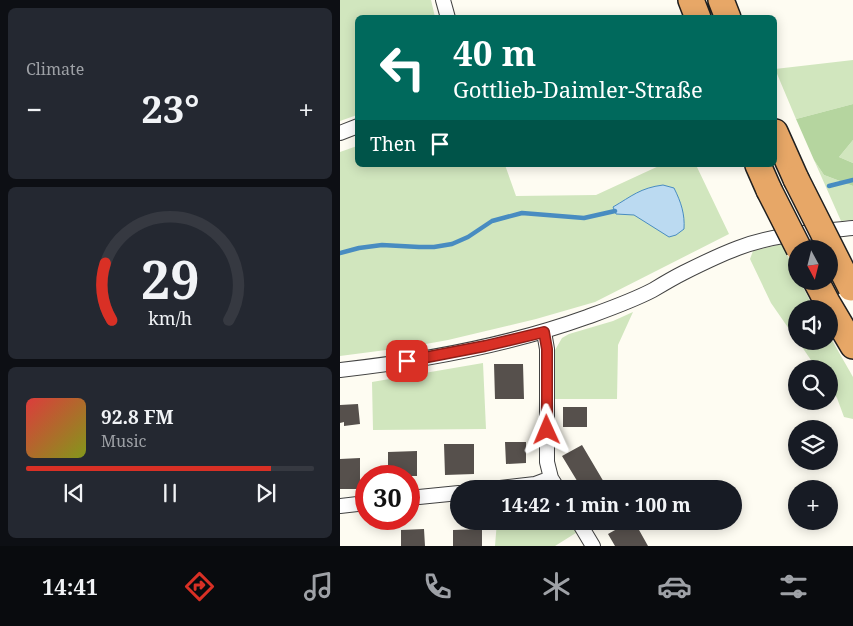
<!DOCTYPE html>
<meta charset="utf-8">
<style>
:root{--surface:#171b24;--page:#242831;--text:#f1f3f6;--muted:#9ea1a6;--line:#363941;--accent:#d93025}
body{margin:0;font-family:"Noto Serif",serif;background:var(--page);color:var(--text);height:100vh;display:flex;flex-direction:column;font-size:19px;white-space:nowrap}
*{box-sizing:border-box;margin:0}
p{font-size:16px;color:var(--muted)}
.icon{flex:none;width:28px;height:28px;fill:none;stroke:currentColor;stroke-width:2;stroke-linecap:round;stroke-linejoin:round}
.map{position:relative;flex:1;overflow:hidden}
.sheet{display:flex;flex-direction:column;gap:8px;padding:8px;background:#0d0f14;width:340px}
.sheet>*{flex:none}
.top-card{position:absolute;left:15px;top:15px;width:422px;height:152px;border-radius:8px;box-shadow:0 2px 12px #0003;background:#00695c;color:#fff;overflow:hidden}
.needle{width:32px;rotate:173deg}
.controls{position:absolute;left:448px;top:240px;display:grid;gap:10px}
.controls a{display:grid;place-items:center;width:50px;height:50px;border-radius:50%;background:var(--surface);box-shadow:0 2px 12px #0003;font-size:25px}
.speed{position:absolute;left:15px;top:465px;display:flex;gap:10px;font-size:25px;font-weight:700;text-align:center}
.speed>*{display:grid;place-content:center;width:65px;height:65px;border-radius:50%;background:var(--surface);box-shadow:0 2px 12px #0003;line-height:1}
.speed .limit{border:8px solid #d22;background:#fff;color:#111}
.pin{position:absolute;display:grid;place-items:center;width:42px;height:42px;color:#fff;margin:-21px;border-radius:10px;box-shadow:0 2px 8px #0006}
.me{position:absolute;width:55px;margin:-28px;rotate:359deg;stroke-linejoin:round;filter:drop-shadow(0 0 4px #0008)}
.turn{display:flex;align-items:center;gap:18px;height:105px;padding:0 15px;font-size:22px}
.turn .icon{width:65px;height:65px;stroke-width:2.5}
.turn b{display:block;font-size:35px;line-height:42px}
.then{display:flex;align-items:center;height:48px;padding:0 15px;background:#0003;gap:10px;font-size:19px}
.big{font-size:38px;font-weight:700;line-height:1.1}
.sheet .tile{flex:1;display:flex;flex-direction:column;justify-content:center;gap:8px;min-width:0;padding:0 18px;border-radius:8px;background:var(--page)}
.sheet .dial{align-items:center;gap:0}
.dial svg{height:130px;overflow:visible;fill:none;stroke:var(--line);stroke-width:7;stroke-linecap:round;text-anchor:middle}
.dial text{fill:var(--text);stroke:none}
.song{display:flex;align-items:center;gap:15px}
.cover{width:60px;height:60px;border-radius:8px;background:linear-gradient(135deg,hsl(0 70% 55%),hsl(70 70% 35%))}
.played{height:5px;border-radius:2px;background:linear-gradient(90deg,var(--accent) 85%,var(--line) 85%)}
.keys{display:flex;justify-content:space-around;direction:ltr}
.heat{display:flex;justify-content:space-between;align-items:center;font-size:28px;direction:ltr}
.trip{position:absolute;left:110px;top:480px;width:292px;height:50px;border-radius:25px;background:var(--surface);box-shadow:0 2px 12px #0003;font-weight:700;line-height:50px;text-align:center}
.tab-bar{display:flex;height:80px;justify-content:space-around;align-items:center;background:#090b0e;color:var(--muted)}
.tab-bar .icon{width:35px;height:35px}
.tab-bar .active{color:var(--accent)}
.tab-bar b{font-size:22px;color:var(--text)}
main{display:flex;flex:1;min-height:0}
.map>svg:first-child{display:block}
</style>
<main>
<section class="sheet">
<div class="tile"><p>Climate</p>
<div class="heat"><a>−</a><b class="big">23°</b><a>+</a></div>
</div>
<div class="tile dial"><svg viewBox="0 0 100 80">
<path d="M14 69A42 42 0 1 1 86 69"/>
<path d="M14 69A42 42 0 0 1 10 34" stroke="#d93025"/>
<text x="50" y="56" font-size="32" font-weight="700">29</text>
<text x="50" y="72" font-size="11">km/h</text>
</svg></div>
<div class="tile">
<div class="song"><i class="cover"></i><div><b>92.8 FM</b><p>Music</p></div></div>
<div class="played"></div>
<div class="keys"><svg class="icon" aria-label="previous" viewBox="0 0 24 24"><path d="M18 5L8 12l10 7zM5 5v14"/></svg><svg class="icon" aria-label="pause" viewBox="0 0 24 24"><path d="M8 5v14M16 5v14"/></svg><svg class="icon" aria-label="next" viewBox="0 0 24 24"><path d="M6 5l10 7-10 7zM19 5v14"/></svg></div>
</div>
</section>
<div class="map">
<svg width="513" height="546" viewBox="0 0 513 546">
<rect width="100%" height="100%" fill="#fefcf2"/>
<!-- green -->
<path fill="#d1e6be" d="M0,0H91L95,17L18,18L17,115L0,121Z
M513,60V104L456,119L435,69Z
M513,140V163L499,157Z
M17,146L18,165H165L176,196L256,195L321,165H356L389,234L255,302L196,319L108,340L69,347L0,356V152Z
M474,160L484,175L513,186V220L501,221Z
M442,244L456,273V281H460L474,309H456V339L431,303L410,259L413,251Z
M293,312L278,345L277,399H215L211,357L222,338L229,334L273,321Z
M489,335L513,377V419L504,417L497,398L489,386V369H477L458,341H489Z
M143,363L146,429L33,430L32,382Z
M157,521H233L239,531L215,546H155Z"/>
<!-- forest -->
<path fill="#b5d59f" d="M513,104V140L499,157L513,163V186L484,175L474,160L456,119Z"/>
<!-- water -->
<path fill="#bbdaf1" stroke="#488cc1" d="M323,185L334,188C341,202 345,214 344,229L336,235L329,237L294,215L276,214L273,207C292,196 300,188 323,185Z"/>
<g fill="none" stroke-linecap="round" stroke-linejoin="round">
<!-- stream -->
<path stroke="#488cc1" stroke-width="4.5" d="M489,186L513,180
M0,253L19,248L42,245L79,247H94L112,244L128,237L152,221L182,213L244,218L275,211"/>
</g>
<!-- building -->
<path fill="#56504c" d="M154,364H183L184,399H155Z
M18,404L20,424L4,426V422L0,423V405Z
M223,407H247V427H223Z
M165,442H186V463L166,464Z
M104,444H134V474L105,475Z
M242,445L268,489H242L222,456Z
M77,451V476H48V452Z
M20,458V489H0V459Z
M291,521H294L308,546H275L268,534Z
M84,529L85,546H61V530Z
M142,529V546H113V530Z"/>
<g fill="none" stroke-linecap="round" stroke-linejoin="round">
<!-- minor casing -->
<g stroke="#424242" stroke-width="16">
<path id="minor" d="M103,0L108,18
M0,133L18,126
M204,332L207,349V462L211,478L218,489
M0,370C83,361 169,345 247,317C269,309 292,301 313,290C323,284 333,278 343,273C361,264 379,255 398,248C434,234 475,232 513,228
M152,489L195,484L211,478
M69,498L119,493
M0,506L26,503
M238,521L253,546"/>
</g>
<!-- motorway casing -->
<g stroke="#202020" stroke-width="28">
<path id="motorway" d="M351,0L358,18
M381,0L388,18
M435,132L456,179
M418,165L429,190
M476,281L487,302L513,346"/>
</g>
<!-- minor -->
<use href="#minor" stroke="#fff" stroke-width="14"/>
<!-- motorway -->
<use href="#motorway" stroke="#e7a767" stroke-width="25"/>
<!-- motorway-bridge casing -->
<g stroke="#202020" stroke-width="28" stroke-linecap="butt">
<path id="motorway-bridge" d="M456,179L511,288
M429,190L459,249"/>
</g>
<!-- motorway-bridge -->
<use href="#motorway-bridge" stroke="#e7a767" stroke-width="25"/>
</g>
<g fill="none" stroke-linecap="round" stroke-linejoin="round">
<!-- route casing -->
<g stroke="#8d1f18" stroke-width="12">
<path id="route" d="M67,361L145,346L204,332L207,349V430"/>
</g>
<!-- route -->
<use href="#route" stroke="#d93025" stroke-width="9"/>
</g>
</svg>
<div class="controls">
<a><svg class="needle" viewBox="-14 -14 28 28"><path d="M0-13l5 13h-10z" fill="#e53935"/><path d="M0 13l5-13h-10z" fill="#9ea1a6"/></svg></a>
<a><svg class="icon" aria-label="sound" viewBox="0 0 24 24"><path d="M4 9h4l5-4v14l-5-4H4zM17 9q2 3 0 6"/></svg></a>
<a><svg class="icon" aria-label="search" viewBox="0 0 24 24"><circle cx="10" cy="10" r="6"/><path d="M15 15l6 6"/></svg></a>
<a><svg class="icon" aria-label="layers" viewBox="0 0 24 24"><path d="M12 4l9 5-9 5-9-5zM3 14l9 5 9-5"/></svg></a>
<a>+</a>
</div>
<div class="speed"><div class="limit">30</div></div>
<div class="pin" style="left:67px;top:361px;background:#d93025"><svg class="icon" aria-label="arrive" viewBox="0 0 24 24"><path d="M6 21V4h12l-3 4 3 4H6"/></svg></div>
<svg class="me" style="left:207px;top:430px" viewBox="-20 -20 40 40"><path d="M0-17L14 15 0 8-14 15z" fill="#d93025" stroke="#fff" stroke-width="4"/></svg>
<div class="trip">14:42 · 1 min · 100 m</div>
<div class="top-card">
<div class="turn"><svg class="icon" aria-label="left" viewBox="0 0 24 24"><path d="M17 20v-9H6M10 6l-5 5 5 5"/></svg><div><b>40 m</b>Gottlieb-Daimler-Straße</div></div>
<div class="then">Then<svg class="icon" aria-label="arrive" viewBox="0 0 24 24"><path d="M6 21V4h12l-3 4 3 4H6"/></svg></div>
</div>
</div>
</main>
<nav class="tab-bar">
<b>14:41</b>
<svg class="icon active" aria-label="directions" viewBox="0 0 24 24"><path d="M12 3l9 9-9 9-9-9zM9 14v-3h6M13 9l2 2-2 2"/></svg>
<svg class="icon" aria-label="music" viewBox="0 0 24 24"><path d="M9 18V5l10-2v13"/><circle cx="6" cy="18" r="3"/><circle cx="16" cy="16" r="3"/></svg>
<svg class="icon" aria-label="phone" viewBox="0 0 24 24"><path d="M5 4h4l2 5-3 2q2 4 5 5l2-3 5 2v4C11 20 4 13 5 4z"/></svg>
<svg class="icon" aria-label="climate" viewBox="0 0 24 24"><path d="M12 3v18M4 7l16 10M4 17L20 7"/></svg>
<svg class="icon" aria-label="car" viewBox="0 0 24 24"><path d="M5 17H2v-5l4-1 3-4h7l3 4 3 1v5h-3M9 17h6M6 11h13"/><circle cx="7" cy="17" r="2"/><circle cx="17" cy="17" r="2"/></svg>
<svg class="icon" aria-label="filters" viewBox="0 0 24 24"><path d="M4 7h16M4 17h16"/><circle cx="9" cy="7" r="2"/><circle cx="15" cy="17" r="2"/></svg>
</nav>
